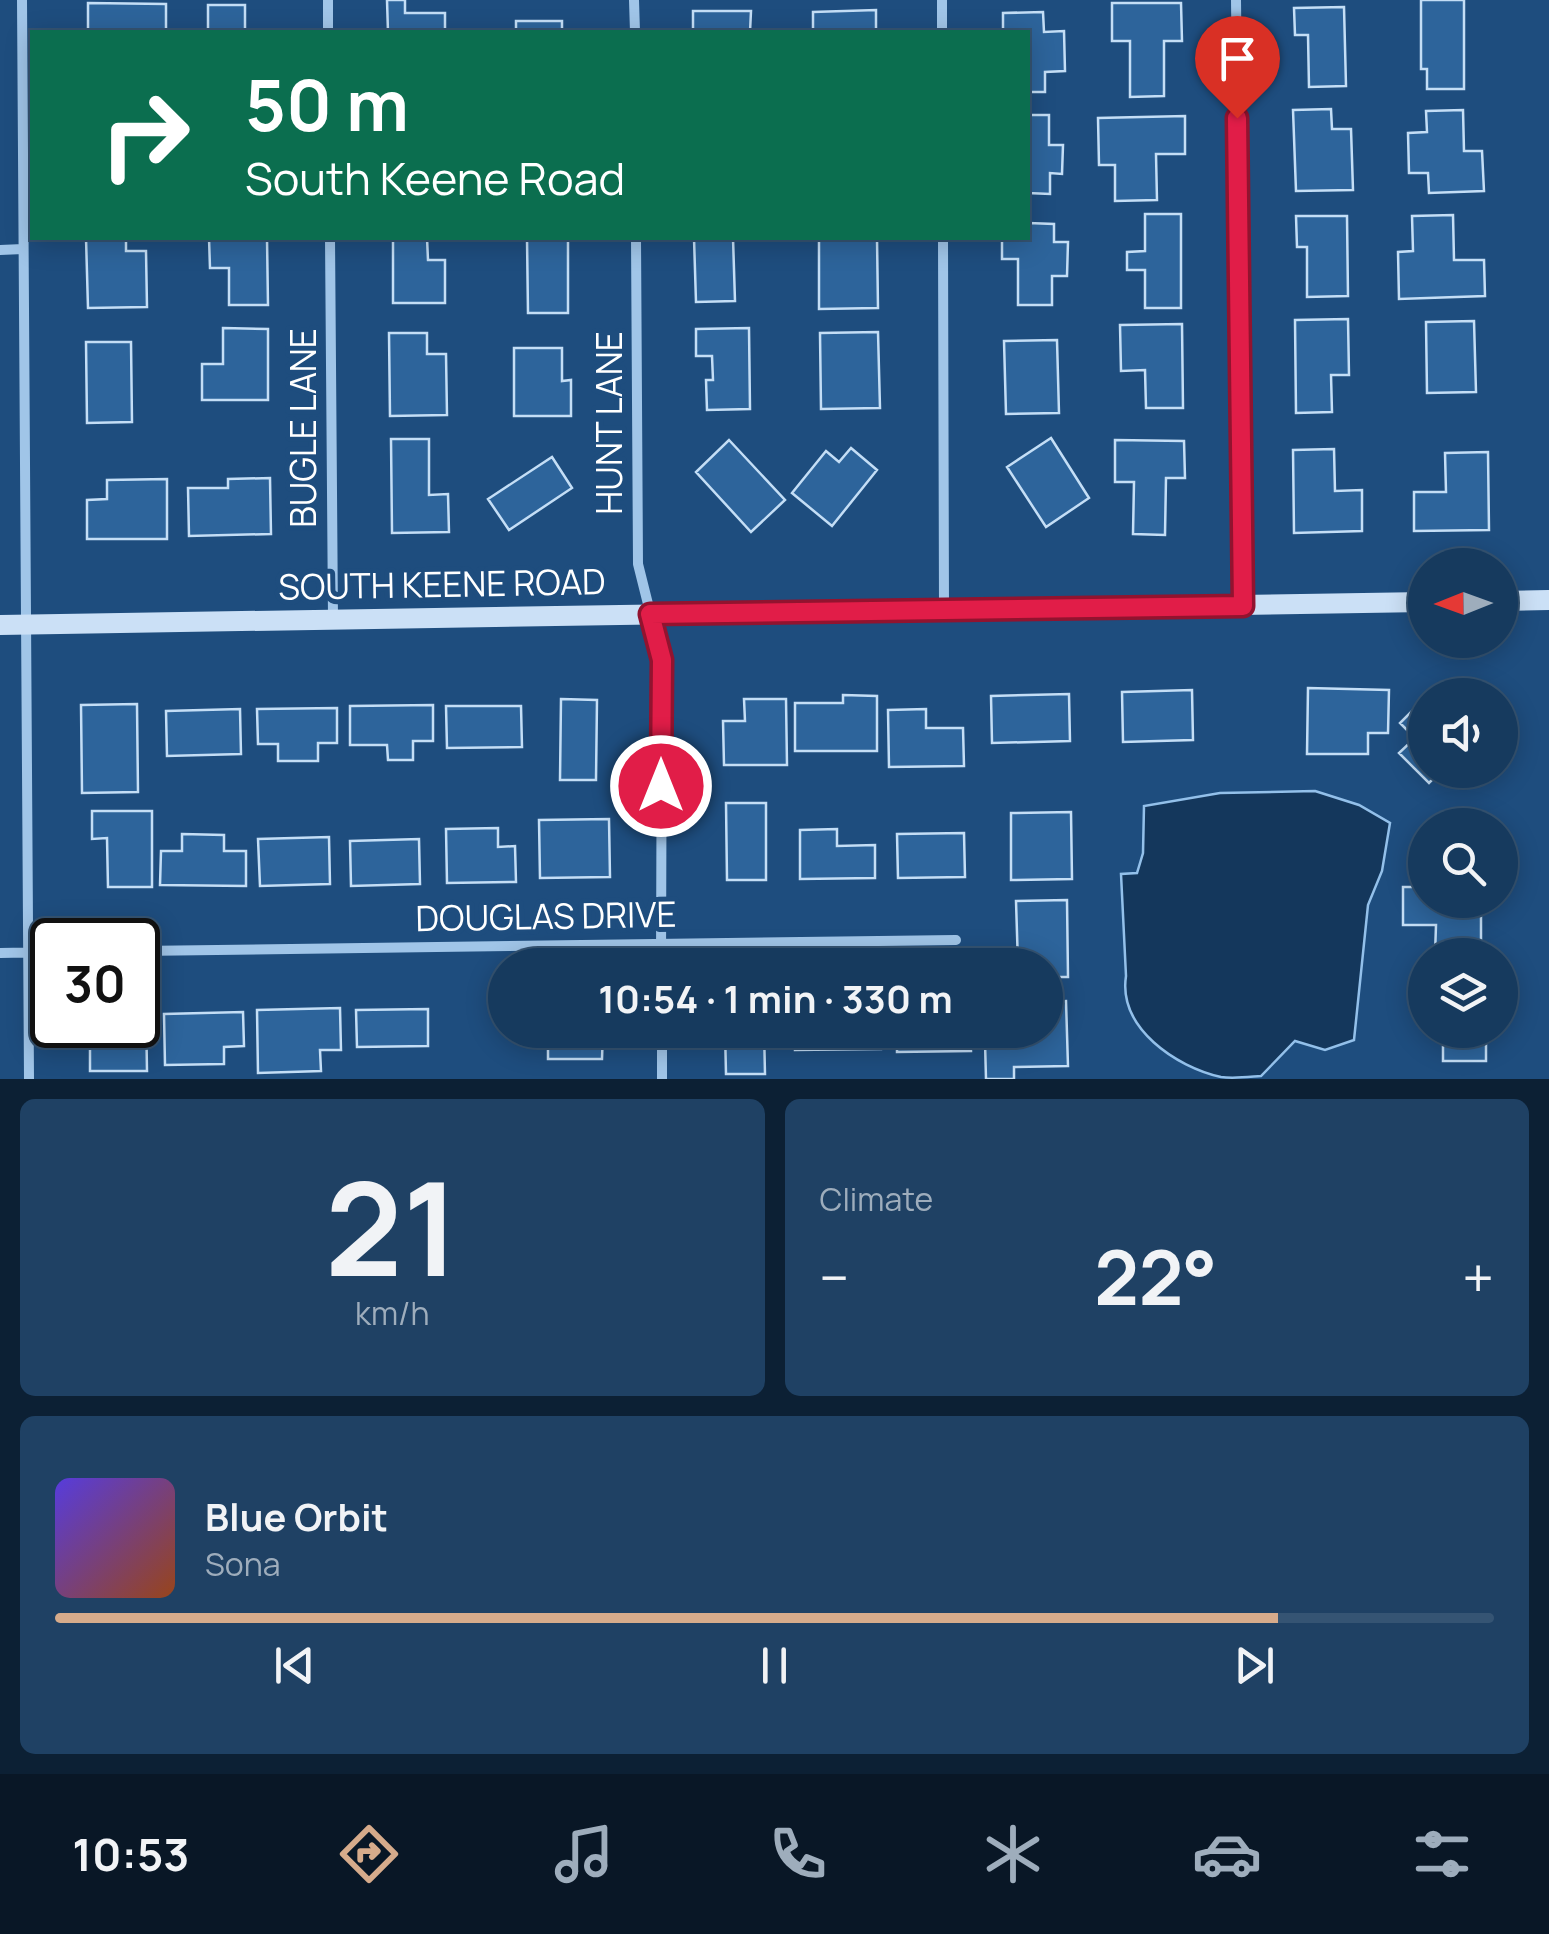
<!DOCTYPE html>
<meta charset="utf-8">
<style>
:root{--surface:#163a5e;--page:#1f4164;--text:#f1f3f6;--muted:#9eadbc;--line:#355473;--accent:#d6ab8b}
body{margin:0;font-family:Manrope,sans-serif;background:var(--page);color:var(--text);height:100vh;display:flex;flex-direction:column;font-size:38px;white-space:nowrap}
*{box-sizing:border-box;margin:0}
p{font-size:32px;color:var(--muted)}
.icon{flex:none;width:55px;height:55px;fill:none;stroke:currentColor;stroke-width:2;stroke-linecap:round;stroke-linejoin:round}
.map{position:relative;height:1079px;overflow:hidden}
.side{display:flex;flex-direction:column;gap:20px;padding:20px;background:#0c2034;flex:1}
.side>*{flex:none}
.top-card{position:absolute;left:30px;top:30px;width:1000px;height:210px;border-radius:0px;box-shadow:0 5px 25px #0003,0 0 0 2px var(--line);background:#0b6e4f;color:#fff;overflow:hidden}
.needle{width:65px;rotate:269deg}
.tools{position:absolute;left:1408px;top:548px;display:grid;gap:20px}
.tools a{display:grid;place-items:center;width:110px;height:110px;border-radius:50%;background:var(--surface);box-shadow:0 5px 25px #0003,0 0 0 2px var(--line);font-size:50px}
.speed{position:absolute;left:30px;top:918px;display:flex;gap:20px;font-size:50px;font-weight:700;text-align:center}
.speed>*{display:grid;place-content:center;width:130px;height:130px;border-radius:50%;background:var(--surface);box-shadow:0 5px 25px #0003,0 0 0 2px var(--line);line-height:1}
.speed .limit{border:5px solid #111;border-radius:15px;background:#fff;color:#111}
.pin{position:absolute;display:grid;place-items:center;width:85px;height:85px;color:#fff;margin:-102px -42px;border-radius:50% 50% 50% 0;rotate:-45deg;box-shadow:0 0 10px #0007}
.pin .icon{rotate:45deg}
.me{position:absolute;width:110px;margin:-55px;rotate:0deg;stroke-linejoin:round;filter:drop-shadow(0 0 8px #0008)}
.turn{display:flex;align-items:center;gap:35px;height:210px;padding:0 50px;font-size:45px}
.turn .icon{width:130px;height:130px;stroke-width:2.5}
.turn b{display:block;font-size:70px;line-height:85px}
.big{font-size:75px;font-weight:700;line-height:1.1}
.side .card{flex:1;display:flex;flex-direction:column;justify-content:center;gap:15px;min-width:0;padding:0 35px;border-radius:15px;background:var(--page)}
.side .dial{align-items:center;gap:0}
.dial b{font-size:130px;line-height:1}
.song{display:flex;align-items:center;gap:30px}
.cover{width:120px;height:120px;border-radius:15px;background:linear-gradient(135deg,hsl(250 70% 55%),hsl(20 70% 35%))}
.played{height:10px;border-radius:5px;background:linear-gradient(90deg,var(--accent) 85%,var(--line) 85%)}
.keys{display:flex;justify-content:space-around;direction:ltr}
.heat{display:flex;justify-content:space-between;align-items:center;font-size:55px;direction:ltr}
.side .tiles{flex:1;display:grid;gap:20px;grid-template-columns:1fr 1fr}
.card:last-child{grid-column:span 2}
.trip{position:absolute;left:488px;top:948px;width:575px;height:100px;border-radius:50px;background:var(--surface);box-shadow:0 5px 25px #0003,0 0 0 2px var(--line);font-weight:700;line-height:100px;text-align:center}
.tab-bar{display:flex;height:160px;justify-content:space-around;align-items:center;background:#091726;color:var(--muted)}
.tab-bar .icon{width:70px;height:70px}
.tab-bar .active{color:var(--accent)}
.tab-bar b{font-size:45px;color:var(--text)}
.map>svg:first-child{display:block}
</style>
<div class="map">
<svg width="1549" height="1079" viewBox="0 0 1549 1079">
<rect width="100%" height="100%" fill="#1e4d7e"/>
<!-- water -->
<path fill="#14375c" stroke="#93c0ea" stroke-width="2.5" d="M1315,791L1359,805L1390,823L1382,871L1368,905L1354,1040L1325,1050L1295,1041L1261,1076C1248,1077 1233,1079 1221,1077C1176,1067 1118,1028 1126,976L1121,874L1137,873L1143,853L1144,806L1220,793Z"/>
<!-- building -->
<path fill="#2d649b" stroke="#c4def6" stroke-width="2.5" d="M387,0H405V13H445V32H388Z
M1421,0H1464V89H1427V69H1421Z
M88,3L166,4V32H88Z
M1112,3H1181L1182,41H1164V96L1130,97V41H1112Z
M208,5H245V32H208Z
M1344,7L1346,86L1309,87L1308,35H1295L1294,8Z
M876,10V32H813V12Z
M693,11H751L750,32H693Z
M1043,12L1044,32L1064,31L1065,71L1045,72V92H1028V32H1003V13Z
M516,21H562V32H516Z
M1331,109L1332,129H1351L1353,190L1296,191L1293,110Z
M1463,110L1464,151H1482L1484,191L1429,193L1428,173H1409L1408,133L1427,132L1426,111Z
M1028,115H1049V145H1063L1062,174L1050,173V194L1028,193Z
M1185,116V154H1156L1157,200L1115,201V165H1099L1098,118Z
M1145,214H1181V308H1145V270H1127V252L1145,251Z
M1453,215L1454,260H1484L1485,296L1399,299L1398,252L1413,251L1412,216Z
M1296,216H1347L1348,296L1307,297V247H1297Z
M1028,223L1054,224V242H1068L1067,276H1052V305H1018V259H1002V238H1028Z
M86,238H126V251H146L147,307L88,308Z
M209,238H267L268,305H229V268H210Z
M393,238H427L428,260H445V303H393Z
M527,238H568V313H528Z
M694,238H733L735,301L696,302Z
M819,238H877L878,308L819,309Z
M1348,319L1349,375H1331L1332,412L1296,413L1295,320Z
M1474,321L1476,392L1427,393L1426,322Z
M1182,324L1183,408H1146L1145,370L1121,371L1120,325Z
M223,328L268,329V400H202V364H223Z
M749,328L750,409L707,410L706,380H713L712,356H696V329Z
M878,332L880,408L821,409L820,333Z
M389,333H427V354H446L447,415L390,416Z
M1057,340L1059,413L1006,414L1004,341Z
M86,342H131L132,422L87,423Z
M514,348H562V381L571,380V416H514Z
M1051,438L1089,498L1046,527L1007,467Z
M391,439H429V495L448,494L449,532L392,533Z
M729,440L785,500L751,532L696,472Z
M1115,440L1184,441L1185,478H1166L1165,535L1133,534L1134,482H1115Z
M851,448L877,470L832,526L792,493L826,451L839,462Z
M1334,449L1335,491L1362,490V531L1294,533L1293,450Z
M1488,452L1489,530L1414,531V492H1446L1445,453Z
M552,457L572,488L509,530L488,499Z
M270,478L271,534L189,536L188,488H228V479Z
M167,479V539H87V500L107,499V480Z
M1308,688L1389,690L1388,733H1368V754H1307Z
M1192,690L1193,740L1123,742L1122,692Z
M1069,694L1070,741L992,743L991,696Z
M843,695L877,696V751H795V703H843Z
M1425,698V770H1442L1429,783L1399,753L1415,738L1400,723Z
M561,699L597,700L596,780H560Z
M744,699H786L787,765H724L723,721H745Z
M137,704L138,792L82,793L81,705Z
M433,705V741H413V760H388L387,745H350V706Z
M446,706H521L522,747L447,748Z
M337,708V743H318V761H278V744H258L257,709Z
M240,709L241,754L167,756L166,711Z
M926,709V728H963L964,766L889,767L888,710Z
M726,803H766V880H727Z
M92,811H152V887H108L107,838L92,839Z
M1071,812L1072,879L1011,880V813Z
M609,819L610,877L540,878L539,820Z
M498,828V847L515,846L516,882L447,883L446,829Z
M837,829V846L875,845V878L800,879V830Z
M964,833L965,877L898,878L897,834Z
M182,834L224,835V851H246V886L160,885L161,851H182Z
M329,837L330,884L260,886L258,839Z
M419,839L420,884L351,886L350,841Z
M1403,887H1425V900H1481V955H1435L1436,925H1403Z
M1067,900L1068,977H1045V965H1018L1016,901Z
M1066,1001L1068,1066L1014,1067V1079H986L985,1042L1005,1041V1030H1045V1002Z
M340,1008L341,1050H320L321,1071L258,1073L257,1010Z
M428,1009V1046L357,1047L356,1010Z
M138,1012H146L147,1071H90V1025H138Z
M243,1012L244,1046L224,1047V1064L165,1065L164,1014Z
M548,1030H603L602,1059H548Z
M725,1030H764L765,1074H726Z
M795,1030H881V1049L795,1050Z
M897,1030H970L971,1051L897,1052Z
M1443,1030H1486V1061H1443Z"/>
<g fill="none" stroke-linecap="round" stroke-linejoin="round">
<!-- street -->
<path stroke="#a0c5e8" stroke-width="10" d="M22,0L29,1079
M328,0V32
M634,0L635,32
M942,0V32
M1236,0L1243,605
M330,238L333,619
M636,238L638,564L662,660L661,965
M943,238L944,609
M0,250L23,249
M138,951L956,940
M0,953L52,952
M662,1030V1079"/>
<!-- secondary -->
<path stroke="#cbe0f6" stroke-width="20" d="M1500,601L1549,600
M0,625L1425,602"/>
</g>
<g fill="none" stroke-linecap="round" stroke-linejoin="round">
<!-- route casing -->
<g stroke="#92132f" stroke-width="25">
<path id="route" d="M661,786L662,660L650,614L1243,606L1237,118"/>
</g>
<!-- route -->
<use href="#route" stroke="#e11d48" stroke-width="18"/>
</g>
<g text-anchor="middle" stroke-width="10" stroke-linejoin="round" paint-order="stroke">
<!-- street labels -->
<g font-size="35" fill="#fff" stroke="#1e4d7e">
<text transform="translate(610 423) rotate(-90)" y="12">HUNT LANE</text>
<text transform="translate(304 428) rotate(-90)" y="12">BUGLE LANE</text>
<text transform="translate(442 585) rotate(-1)" y="12">SOUTH KEENE ROAD</text>
<text transform="translate(546 917) rotate(-1)" y="12">DOUGLAS DRIVE</text>
</g>
</g>
</svg>
<div class="tools">
<a><svg class="needle" viewBox="-14 -14 28 28"><path d="M0-13l5 13h-10z" fill="#e53935"/><path d="M0 13l5-13h-10z" fill="#9eadbc"/></svg></a>
<a><svg class="icon" aria-label="sound" viewBox="0 0 24 24"><path d="M4 9h4l5-4v14l-5-4H4zM17 9q2 3 0 6"/></svg></a>
<a><svg class="icon" aria-label="search" viewBox="0 0 24 24"><circle cx="10" cy="10" r="6"/><path d="M15 15l6 6"/></svg></a>
<a><svg class="icon" aria-label="layers" viewBox="0 0 24 24"><path d="M12 4l9 5-9 5-9-5zM3 14l9 5 9-5"/></svg></a>
</div>
<div class="speed"><div class="limit">30</div></div>
<div class="pin" style="left:1237px;top:118px;background:#d93025"><svg class="icon" aria-label="arrive" viewBox="0 0 24 24"><path d="M6 21V4h12l-3 4 3 4H6"/></svg></div>
<svg class="me" style="left:661px;top:786px" viewBox="-20 -20 40 40"><circle r="17" fill="#e11d48" stroke="#fff" stroke-width="3"/><path d="M0-11L8 9 0 5-8 9z" fill="#fff"/></svg>
<div class="trip">10:54 · 1 min · 330 m</div>
<div class="top-card">
<div class="turn"><svg class="icon" aria-label="right" viewBox="0 0 24 24"><path d="M7 20v-9h11M14 6l5 5-5 5"/></svg><div><b>50 m</b>South Keene Road</div></div>
</div>
</div>
<section class="side">
<div class="tiles">
<div class="card dial"><b>21</b><p>km/h</p></div>
<div class="card"><p>Climate</p>
<div class="heat"><a>−</a><b class="big">22°</b><a>+</a></div>
</div>
<div class="card">
<div class="song"><i class="cover"></i><div><b>Blue Orbit</b><p>Sona</p></div></div>
<div class="played"></div>
<div class="keys"><svg class="icon" aria-label="previous" viewBox="0 0 24 24"><path d="M18 5L8 12l10 7zM5 5v14"/></svg><svg class="icon" aria-label="pause" viewBox="0 0 24 24"><path d="M8 5v14M16 5v14"/></svg><svg class="icon" aria-label="next" viewBox="0 0 24 24"><path d="M6 5l10 7-10 7zM19 5v14"/></svg></div>
</div>
</div>
</section>
<nav class="tab-bar">
<b>10:53</b>
<svg class="icon active" aria-label="directions" viewBox="0 0 24 24"><path d="M12 3l9 9-9 9-9-9zM9 14v-3h6M13 9l2 2-2 2"/></svg>
<svg class="icon" aria-label="music" viewBox="0 0 24 24"><path d="M9 18V5l10-2v13"/><circle cx="6" cy="18" r="3"/><circle cx="16" cy="16" r="3"/></svg>
<svg class="icon" aria-label="phone" viewBox="0 0 24 24"><path d="M5 4h4l2 5-3 2q2 4 5 5l2-3 5 2v4C11 20 4 13 5 4z"/></svg>
<svg class="icon" aria-label="climate" viewBox="0 0 24 24"><path d="M12 3v18M4 7l16 10M4 17L20 7"/></svg>
<svg class="icon" aria-label="car" viewBox="0 0 24 24"><path d="M5 17H2v-5l4-1 3-4h7l3 4 3 1v5h-3M9 17h6M6 11h13"/><circle cx="7" cy="17" r="2"/><circle cx="17" cy="17" r="2"/></svg>
<svg class="icon" aria-label="filters" viewBox="0 0 24 24"><path d="M4 7h16M4 17h16"/><circle cx="9" cy="7" r="2"/><circle cx="15" cy="17" r="2"/></svg>
</nav>
